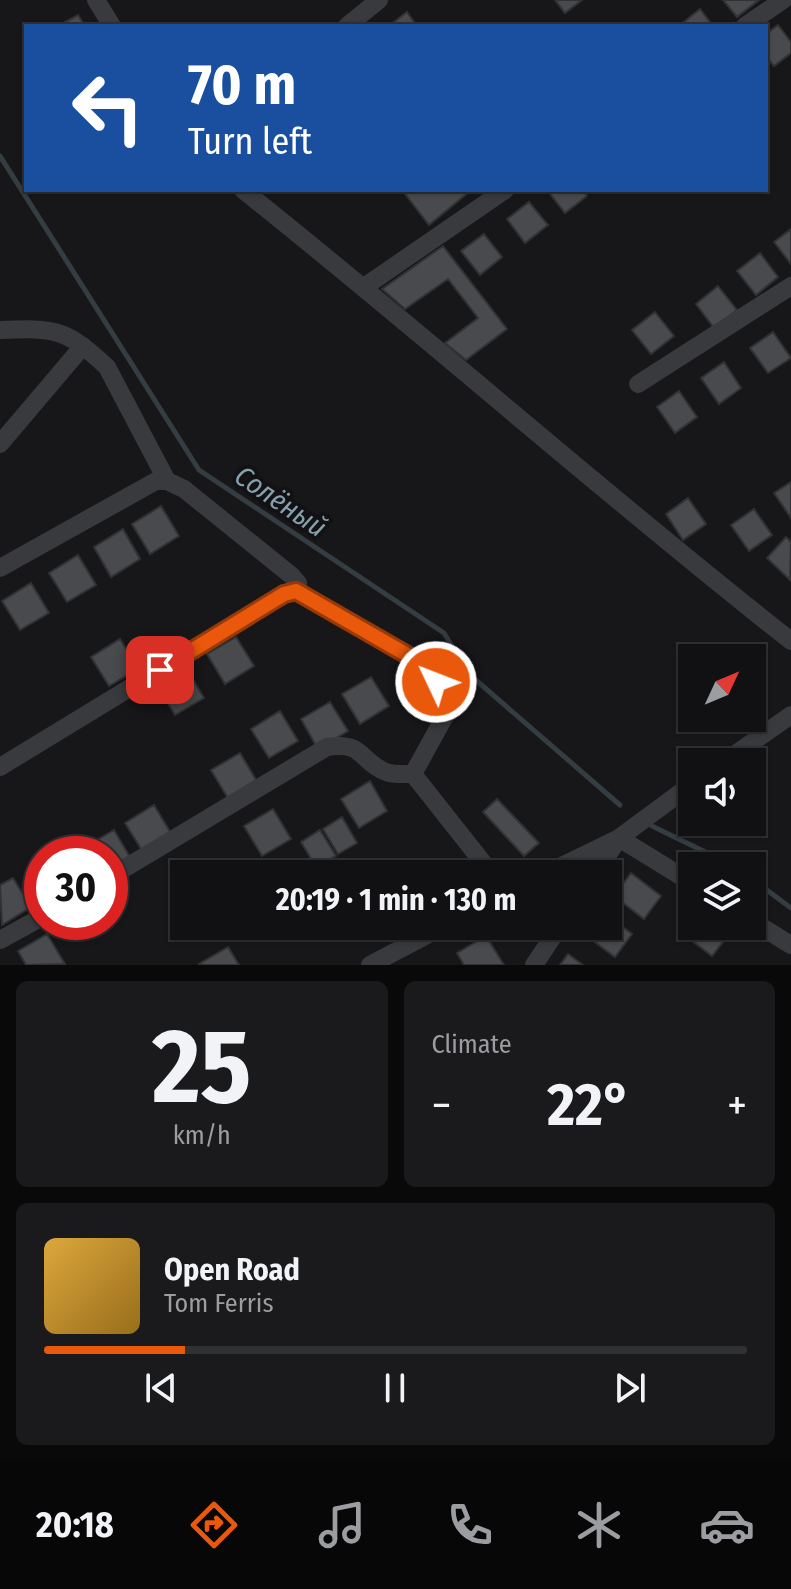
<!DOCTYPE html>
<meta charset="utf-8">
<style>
:root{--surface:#111113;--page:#1a1a1c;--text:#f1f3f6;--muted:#9c9da0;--line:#303133;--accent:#ea580c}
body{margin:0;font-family:"Fira Sans Condensed",sans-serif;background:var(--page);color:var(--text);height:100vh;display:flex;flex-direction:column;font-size:30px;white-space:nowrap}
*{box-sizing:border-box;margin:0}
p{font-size:26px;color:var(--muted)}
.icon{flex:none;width:44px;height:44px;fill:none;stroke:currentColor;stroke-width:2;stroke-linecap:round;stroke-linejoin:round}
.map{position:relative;height:965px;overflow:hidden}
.side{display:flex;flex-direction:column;gap:16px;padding:16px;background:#09090a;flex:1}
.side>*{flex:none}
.top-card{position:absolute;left:24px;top:24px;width:744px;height:168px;border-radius:0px;box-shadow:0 2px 6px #0004,0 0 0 2px var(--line);background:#1a4fa0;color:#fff;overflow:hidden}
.needle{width:52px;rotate:46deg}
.tools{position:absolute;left:678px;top:644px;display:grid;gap:16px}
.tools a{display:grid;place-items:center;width:88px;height:88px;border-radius:0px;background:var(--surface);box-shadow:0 2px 6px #0004,0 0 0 2px var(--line);font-size:40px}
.speed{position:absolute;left:24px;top:836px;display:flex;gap:16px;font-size:40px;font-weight:700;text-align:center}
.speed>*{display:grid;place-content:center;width:104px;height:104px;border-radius:50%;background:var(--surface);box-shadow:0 2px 6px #0004,0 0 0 2px var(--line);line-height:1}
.speed .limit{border:12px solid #d22;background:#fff;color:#111}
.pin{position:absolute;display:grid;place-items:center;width:68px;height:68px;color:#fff;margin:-34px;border-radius:16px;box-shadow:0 4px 12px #0006}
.me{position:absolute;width:88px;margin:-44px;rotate:313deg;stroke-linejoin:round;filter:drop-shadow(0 0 6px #0008)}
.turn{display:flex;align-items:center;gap:28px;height:168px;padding:0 32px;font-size:36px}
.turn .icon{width:104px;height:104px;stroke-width:2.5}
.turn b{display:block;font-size:56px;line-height:68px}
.big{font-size:60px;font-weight:700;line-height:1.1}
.side .card{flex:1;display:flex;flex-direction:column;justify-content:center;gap:12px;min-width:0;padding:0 28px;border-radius:12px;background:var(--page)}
.side .dial{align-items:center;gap:0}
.dial b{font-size:104px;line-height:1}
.song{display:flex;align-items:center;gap:24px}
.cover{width:96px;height:96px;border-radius:12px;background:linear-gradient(135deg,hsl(40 70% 55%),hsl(40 70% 35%))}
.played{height:8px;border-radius:4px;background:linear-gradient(90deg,var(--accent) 20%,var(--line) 20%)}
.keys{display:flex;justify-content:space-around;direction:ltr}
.heat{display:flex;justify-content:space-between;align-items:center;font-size:44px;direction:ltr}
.side .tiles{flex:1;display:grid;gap:16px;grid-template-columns:1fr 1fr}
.card:last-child{grid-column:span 2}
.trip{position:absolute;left:170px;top:860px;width:452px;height:80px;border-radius:0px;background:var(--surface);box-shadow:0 2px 6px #0004,0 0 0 2px var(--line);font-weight:700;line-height:80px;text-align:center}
.dock{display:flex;height:128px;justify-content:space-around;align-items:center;background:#070708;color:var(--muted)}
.dock .icon{width:56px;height:56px}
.dock .active{color:var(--accent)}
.dock b{font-size:36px;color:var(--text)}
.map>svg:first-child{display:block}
</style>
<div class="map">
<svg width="791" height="965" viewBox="0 0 791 965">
<rect width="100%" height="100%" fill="#171719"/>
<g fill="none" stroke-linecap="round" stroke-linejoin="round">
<!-- stream -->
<path stroke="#343d42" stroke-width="5" d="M0,156L199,470L444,633L470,675L620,805
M652,826L734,866
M752,879L791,908"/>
</g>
<!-- building -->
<path fill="#494a4d" stroke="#313234" stroke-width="2" d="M555,0H582L565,13Z
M723,0H759L737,17Z
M700,9L713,26H679Z
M407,12L417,26H389Z
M78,15L85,26H58Z
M778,25L791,42V53L774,66L766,56V34Z
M402,190H468L469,192L429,225Z
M547,190H583L587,196L565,213Z
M529,202L548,225L525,243L507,219Z
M791,229V264L774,242Z
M484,234L502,257L480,275L461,251Z
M443,246L507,329L466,360L445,343L478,318L448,279L405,309L382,289Z
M760,253L778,277L756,295L737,271Z
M718,286L737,310L714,328L696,304Z
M655,312L674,336L651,354L632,330Z
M773,332L791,358L768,373L750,348Z
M724,362L741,388L719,404L701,378Z
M679,391L697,417L675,433L657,407Z
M791,482V518L774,493Z
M688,498L706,524L683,540L666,514Z
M161,506L179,536L150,554L132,524Z
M754,509L772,535L749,551L731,525Z
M123,529L140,559L111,577L94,547Z
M786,537L791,542L790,580L767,558Z
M78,555L96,585L67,602L49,573Z
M31,583L49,613L20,630L2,601Z
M236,637L254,666L225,684L207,654Z
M120,639L138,669L109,686L91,657Z
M186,668L204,698L175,715L157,686Z
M371,677L389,706L360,724L342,694Z
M330,702L348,731L318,749L301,719Z
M280,711L298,741L269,758L251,729Z
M240,753L258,783L229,800L211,770Z
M370,781L387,811L359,828L341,799Z
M497,799L539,843L524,856L483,812Z
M154,805L172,835L143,852L125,823Z
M273,809L291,839L262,856L244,826Z
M342,817L357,843L338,854L323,829Z
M114,830L131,859L110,872V854H89L85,847Z
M320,830L336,856L316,867L301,842Z
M631,873L661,896L644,919L614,896Z
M13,878L31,907L2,925L0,885Z
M608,916L632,934L615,957L584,934L591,926H608Z
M692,920V926H720L730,933L712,956L682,933Z
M47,934L65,964L26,965L18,951Z
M486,936L504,965H464L457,953Z
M228,947L239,965H200L199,964Z
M568,954L583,965H560Z"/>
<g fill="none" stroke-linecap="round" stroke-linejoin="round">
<!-- minor -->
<path stroke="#383a3d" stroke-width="18" d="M96,0L112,26
M347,26L379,0
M745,26L783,0
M243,190C428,337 605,495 791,641
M364,287L505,190
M0,330C55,328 65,328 107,367L167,481
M638,384L791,286
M0,444L83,346
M0,568L156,481H167L184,489L292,576L298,583L296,591
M724,762L791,715
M0,767L284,594L296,591L416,660L436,682L445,716L413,774
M545,874L619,838L692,784
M595,874L619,838L692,883
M110,877L327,747C364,741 359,761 386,772C394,775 405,774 413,774L492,874
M752,921L791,945
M0,940L42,917
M370,965L444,926
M534,965L560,926"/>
</g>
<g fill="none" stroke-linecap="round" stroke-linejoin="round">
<!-- route casing -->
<g stroke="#983908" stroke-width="20">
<path id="route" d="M160,670L284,594L296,591L416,660L436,682"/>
</g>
<!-- route -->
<use href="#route" stroke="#ea580c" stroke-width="14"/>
</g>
<g text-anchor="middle" stroke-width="8" stroke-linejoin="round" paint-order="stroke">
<!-- water labels -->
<g font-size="28" font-style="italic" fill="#86a1ad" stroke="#121214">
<text transform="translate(281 501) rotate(34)" y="10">Солёный</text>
</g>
</g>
</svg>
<div class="tools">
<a><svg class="needle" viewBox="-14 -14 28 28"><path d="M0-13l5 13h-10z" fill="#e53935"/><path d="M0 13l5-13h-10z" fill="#9c9da0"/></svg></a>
<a><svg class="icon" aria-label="sound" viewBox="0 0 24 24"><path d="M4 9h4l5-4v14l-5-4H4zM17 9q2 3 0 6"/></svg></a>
<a><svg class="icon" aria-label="layers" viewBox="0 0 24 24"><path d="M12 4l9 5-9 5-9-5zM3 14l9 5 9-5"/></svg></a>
</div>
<div class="speed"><div class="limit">30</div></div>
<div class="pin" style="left:160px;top:670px;background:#d93025"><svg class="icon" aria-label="arrive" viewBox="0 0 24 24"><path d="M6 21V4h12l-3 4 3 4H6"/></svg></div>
<svg class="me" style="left:436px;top:682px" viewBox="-20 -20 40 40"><circle r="17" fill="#ea580c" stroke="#fff" stroke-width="3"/><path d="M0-11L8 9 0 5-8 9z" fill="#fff"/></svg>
<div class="trip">20:19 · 1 min · 130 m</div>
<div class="top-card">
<div class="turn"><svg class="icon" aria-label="left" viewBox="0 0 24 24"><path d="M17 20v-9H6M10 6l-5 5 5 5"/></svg><div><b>70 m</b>Turn left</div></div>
</div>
</div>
<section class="side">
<div class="tiles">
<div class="card dial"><b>25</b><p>km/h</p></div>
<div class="card"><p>Climate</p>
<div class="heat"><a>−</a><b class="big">22°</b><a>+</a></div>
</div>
<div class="card">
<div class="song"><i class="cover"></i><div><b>Open Road</b><p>Tom Ferris</p></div></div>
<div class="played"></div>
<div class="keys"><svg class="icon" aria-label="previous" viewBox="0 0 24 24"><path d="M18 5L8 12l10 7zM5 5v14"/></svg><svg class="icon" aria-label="pause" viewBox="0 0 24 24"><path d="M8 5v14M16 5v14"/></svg><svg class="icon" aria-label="next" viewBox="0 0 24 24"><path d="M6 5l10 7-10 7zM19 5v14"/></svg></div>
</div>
</div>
</section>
<nav class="dock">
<b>20:18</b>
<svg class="icon active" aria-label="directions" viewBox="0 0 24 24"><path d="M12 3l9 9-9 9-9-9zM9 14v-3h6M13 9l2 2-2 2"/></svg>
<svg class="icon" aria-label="music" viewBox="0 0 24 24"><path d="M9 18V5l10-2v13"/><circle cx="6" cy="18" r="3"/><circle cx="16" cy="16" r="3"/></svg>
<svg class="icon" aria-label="phone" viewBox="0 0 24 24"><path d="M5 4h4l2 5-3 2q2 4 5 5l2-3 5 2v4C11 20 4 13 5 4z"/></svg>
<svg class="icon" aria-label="climate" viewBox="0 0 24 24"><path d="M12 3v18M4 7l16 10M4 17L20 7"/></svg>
<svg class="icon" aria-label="car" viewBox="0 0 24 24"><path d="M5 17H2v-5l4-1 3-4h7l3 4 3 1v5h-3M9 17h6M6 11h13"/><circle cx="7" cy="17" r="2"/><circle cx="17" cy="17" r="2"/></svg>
</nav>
